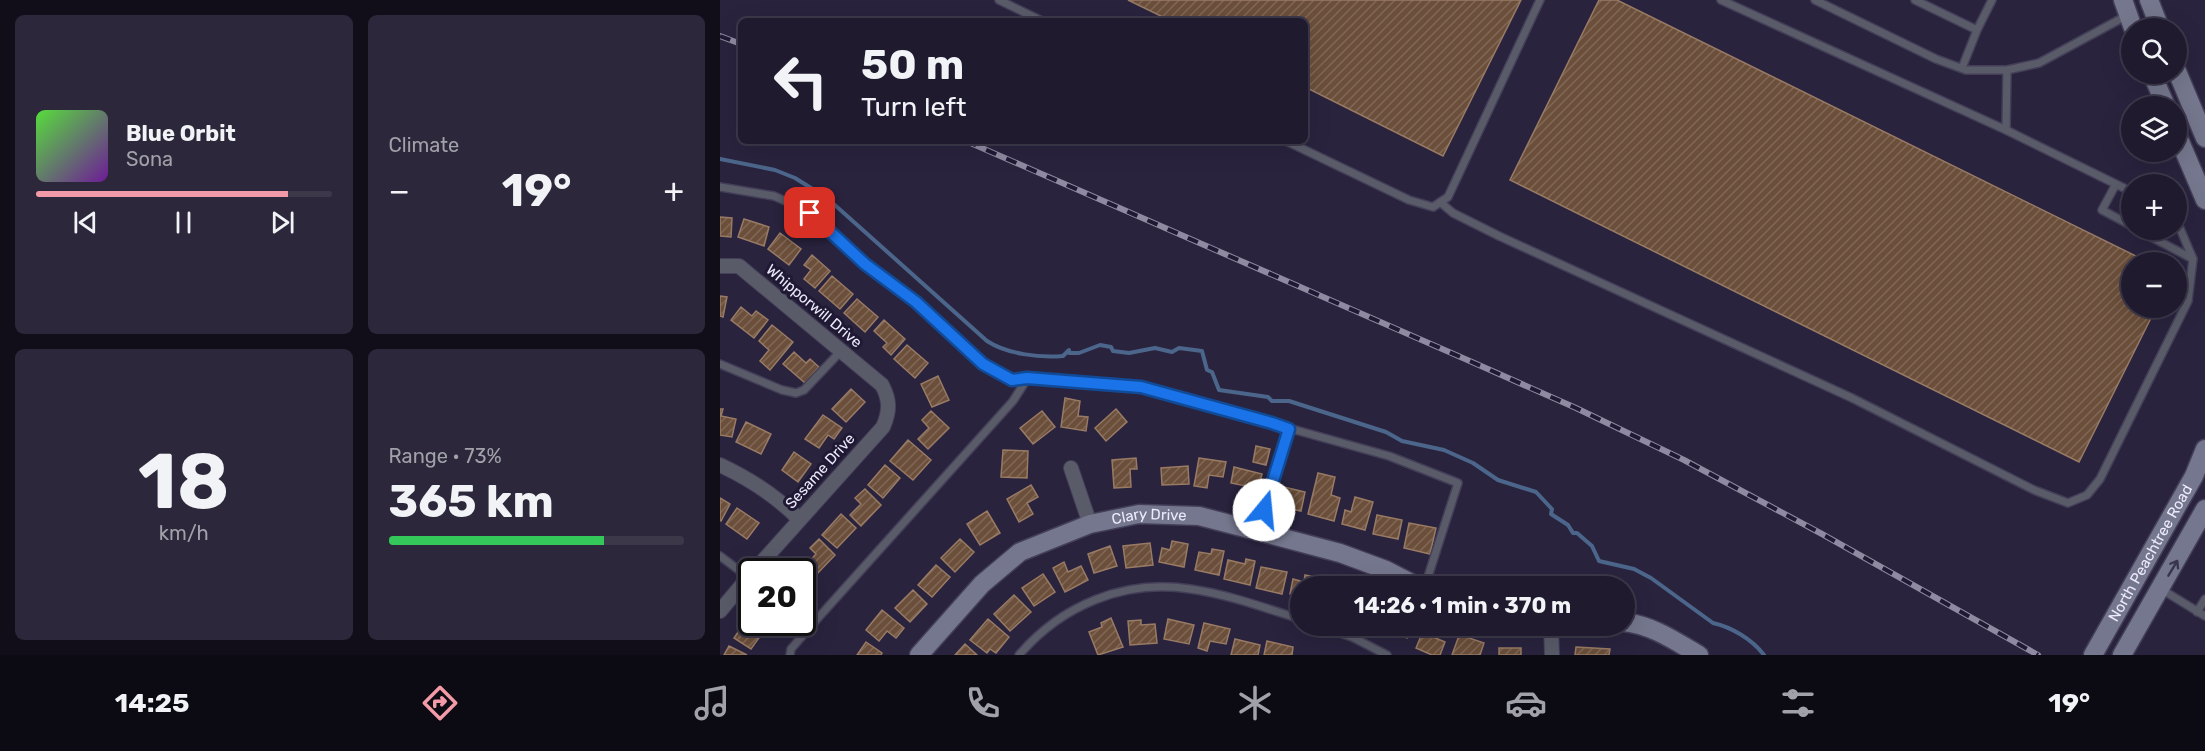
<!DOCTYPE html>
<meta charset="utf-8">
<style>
:root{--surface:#1f1a2e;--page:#2c273a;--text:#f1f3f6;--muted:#a1a1aa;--line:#3c384a;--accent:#f39aa8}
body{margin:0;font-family:Rubik,sans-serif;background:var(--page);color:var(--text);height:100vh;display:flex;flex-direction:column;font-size:22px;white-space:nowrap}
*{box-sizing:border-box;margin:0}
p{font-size:20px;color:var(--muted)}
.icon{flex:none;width:33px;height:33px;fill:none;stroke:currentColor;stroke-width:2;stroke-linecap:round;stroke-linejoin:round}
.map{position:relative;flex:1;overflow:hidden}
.panel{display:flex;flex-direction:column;gap:15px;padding:15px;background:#110e19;width:720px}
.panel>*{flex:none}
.hud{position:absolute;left:18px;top:18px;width:570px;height:126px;border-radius:9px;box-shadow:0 6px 24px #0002,0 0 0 2px var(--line);background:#1f1a2e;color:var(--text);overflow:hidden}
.fabs{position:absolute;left:1401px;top:18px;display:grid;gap:12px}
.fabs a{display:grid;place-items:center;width:66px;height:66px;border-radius:50%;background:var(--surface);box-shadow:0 6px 24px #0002,0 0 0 2px var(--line);font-size:30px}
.speed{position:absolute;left:18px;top:558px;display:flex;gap:12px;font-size:30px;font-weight:700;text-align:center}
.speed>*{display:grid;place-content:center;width:78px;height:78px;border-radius:50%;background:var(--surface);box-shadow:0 6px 24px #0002,0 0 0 2px var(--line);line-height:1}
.speed .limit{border:3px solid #111;border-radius:9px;background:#fff;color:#111}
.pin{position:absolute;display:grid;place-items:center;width:51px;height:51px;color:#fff;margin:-26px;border-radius:12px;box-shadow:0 3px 9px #0006}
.me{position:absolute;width:66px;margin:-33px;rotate:17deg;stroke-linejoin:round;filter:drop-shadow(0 0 4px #0008)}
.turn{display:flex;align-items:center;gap:21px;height:126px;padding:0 24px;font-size:27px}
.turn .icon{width:78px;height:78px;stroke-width:2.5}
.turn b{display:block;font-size:42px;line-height:51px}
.big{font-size:45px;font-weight:700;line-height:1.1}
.panel .tile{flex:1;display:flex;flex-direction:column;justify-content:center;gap:9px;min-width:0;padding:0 21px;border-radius:9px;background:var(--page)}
.panel .dial{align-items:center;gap:0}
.dial b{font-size:78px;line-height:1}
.song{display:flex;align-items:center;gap:18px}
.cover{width:72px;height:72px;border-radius:9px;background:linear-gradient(135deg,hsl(110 70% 55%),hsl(280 70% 35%))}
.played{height:6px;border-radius:3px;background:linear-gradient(90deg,var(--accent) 85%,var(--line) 85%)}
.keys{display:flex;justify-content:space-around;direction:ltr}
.heat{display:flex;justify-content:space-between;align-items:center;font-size:33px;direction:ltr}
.charge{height:9px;border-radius:4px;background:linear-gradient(90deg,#34c759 73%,var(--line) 0)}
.panel .tiles{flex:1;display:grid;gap:15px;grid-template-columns:repeat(2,1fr)}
.trip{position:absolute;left:570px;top:576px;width:345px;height:60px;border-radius:30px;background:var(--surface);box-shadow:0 6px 24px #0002,0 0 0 2px var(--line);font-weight:700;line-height:60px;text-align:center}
.menu{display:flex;height:96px;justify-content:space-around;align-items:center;background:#0c0a12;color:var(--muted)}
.menu .icon{width:42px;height:42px}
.menu .selected{color:var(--accent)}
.menu b{font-size:27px;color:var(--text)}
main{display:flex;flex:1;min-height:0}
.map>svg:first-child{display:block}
</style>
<main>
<section class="panel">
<div class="tiles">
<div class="tile">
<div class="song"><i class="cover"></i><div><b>Blue Orbit</b><p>Sona</p></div></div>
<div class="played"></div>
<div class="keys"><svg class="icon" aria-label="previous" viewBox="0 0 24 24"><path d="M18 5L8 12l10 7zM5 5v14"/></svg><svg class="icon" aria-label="pause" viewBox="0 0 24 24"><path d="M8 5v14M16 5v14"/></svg><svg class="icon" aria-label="next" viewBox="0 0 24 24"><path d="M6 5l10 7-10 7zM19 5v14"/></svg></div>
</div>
<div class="tile"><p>Climate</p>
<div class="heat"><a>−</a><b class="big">19°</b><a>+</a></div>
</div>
<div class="tile dial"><b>18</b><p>km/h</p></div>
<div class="tile"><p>Range · 73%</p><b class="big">365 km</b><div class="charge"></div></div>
</div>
</section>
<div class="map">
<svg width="1485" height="655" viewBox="0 0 1485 655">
<defs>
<pattern id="building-hatch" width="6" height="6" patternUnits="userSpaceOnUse" patternTransform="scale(1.5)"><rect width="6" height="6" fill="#6b4f3a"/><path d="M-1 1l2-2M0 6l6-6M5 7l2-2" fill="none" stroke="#806857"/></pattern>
</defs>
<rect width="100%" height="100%" fill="#29233e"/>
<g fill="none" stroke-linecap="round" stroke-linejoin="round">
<!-- stream -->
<path stroke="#4b668a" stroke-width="4" d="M0,159L55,170L75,178L107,198L267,341C287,354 319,358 343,356L349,350V353H359L380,345L391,347L393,351L409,353L435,348L452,352L459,348L482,351L487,370L492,372L499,390L548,397L552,401H569L666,432L682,441L724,450L753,463L778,480L816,492L832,509L831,514L848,525L853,533H857L872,546L879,561L914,569L931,578L993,623C1011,627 1032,639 1044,655"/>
</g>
<!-- building -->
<path fill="url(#building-hatch)" stroke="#997b65" stroke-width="1.5" d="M408,0H801L723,156L585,87V21H451Z
M879,0H897L1428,262H1412V308H1436L1359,462L790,180Z
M0,217L12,218L11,237L0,236Z
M24,219L49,227L44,246L18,237Z
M60,233L81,249L69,265L48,249Z
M92,255L110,271L95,288L84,279L91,270L84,265Z
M112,276L133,294L120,309L99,291Z
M0,296L7,297L3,317L0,316Z
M137,299L158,317L145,332L124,313Z
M21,307L32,316L36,311L48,320L34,338L11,320Z
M164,320L185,339L171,355L163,347L167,343L154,331Z
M52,325L73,342L50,370L40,361L49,350L39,341Z
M187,345L208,363L195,378L174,359Z
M74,352L86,363L90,359L99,367L85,383L63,364Z
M218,376L229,400L212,407L201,384Z
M131,389L145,402L126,422L112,409Z
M345,398L360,401L358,416L368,417L366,431L341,427Z
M0,409H3L1,416L16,419L12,437L0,435Z
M396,409L407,422L386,441L375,428Z
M211,411L229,428L208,449L198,439L209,428L202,420Z
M322,411L335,427L313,444L300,428Z
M103,415L122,428L114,439L108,435L99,448L85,439Z
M26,422L51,434L41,454L16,442Z
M188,440L211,460L193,480L170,461Z
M536,446L550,449L546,465L533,462Z
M283,450L308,451L307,478L281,477Z
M74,452L91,464L78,482L62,470Z
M416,458L417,469H410L411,487L394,488L392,460Z
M479,458L506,462L503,477L489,475L487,488L474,486Z
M165,465L180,478L163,498L148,485Z
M468,466L469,484L442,485L441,468Z
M514,467L542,474L536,501L523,498L526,486L511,483Z
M598,473L615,477L611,495L620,498L614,521L588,514Z
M311,485L318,497L307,503L313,514L299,522L287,499Z
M560,486L585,492L581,511L556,506Z
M145,489L161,505L141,526L130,515L141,504L135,498Z
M635,497L653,502L645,530L622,524L625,510L631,512Z
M0,498L10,504L1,521L0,520Z
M17,508L39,523L27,539L6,524Z
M267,511L280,533L260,545L247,524Z
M121,514L136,528L117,548L102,535Z
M657,515L682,520L678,539L653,534Z
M689,523L716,528L710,554L684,548Z
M99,539L115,555L95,576L85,566L96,554L90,548Z
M240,539L254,552L235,572L221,558Z
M452,541L468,544L464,567L439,562L442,548L450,550Z
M430,543L433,565L406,568L403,546Z
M390,546L397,566L374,573L368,554Z
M492,549L504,551L499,575L475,570L479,552L491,554Z
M526,559L535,561L530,585L504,579L508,560L525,564Z
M344,562L348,572L361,566L368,580L345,592L333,568Z
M75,564L92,579L83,590L90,596L82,605V572H69Z
M216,565L230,577L212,597L198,585Z
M541,567L567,572L562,594L536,588Z
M323,574L335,592L314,606L302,588Z
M585,575L600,578L598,586H580V596L570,594L573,579L584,582Z
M193,590L207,604L190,622L175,608Z
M294,595L311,612L290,631L274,614Z
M162,610L184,628L176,638L167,631L159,641L146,630Z
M29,616L32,618V622H38L46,628L31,649L14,638Z
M391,618L403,647L378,655L369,632L382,627L381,623Z
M268,619L289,637L276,653L270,649L267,653L250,640Z
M448,619L474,625L469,644L444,639Z
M421,620V625L435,624L437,643L410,645L408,621Z
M484,623L510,629L506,644L490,641L487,651L478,648Z
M664,626H694L687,638Z
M705,626H718L713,637L725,642L720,655H712L696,648Z
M741,630L750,633L749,638L764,643L760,655H732Z
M515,639L540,645L538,655H511Z
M547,641L573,647L572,655H544Z
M146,642L162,653L161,655H137Z
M245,644L257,655H235Z
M9,646L27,655H4Z
M856,647L890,649L889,655H855Z
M779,648H801V655H779Z"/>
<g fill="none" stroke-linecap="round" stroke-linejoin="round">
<!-- lane casing -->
<g stroke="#443f59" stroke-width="10">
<path id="lane" d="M279,0L322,21
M1001,0L1286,130L1287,70
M1095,0L1216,59L1246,70H1287L1319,63L1406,16
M1195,0L1257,30L1272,0
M1242,68L1257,30
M1286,130L1412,192
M566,141L689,200L713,207L728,197L820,0
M1396,184L1382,210L1412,226
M0,187L54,196L90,212L145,264L196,302L263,364L292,380L307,379L421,387L669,456L738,483L705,586
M720,202L733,213L779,236L1132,398L1314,490L1348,503L1367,495L1380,479L1468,301L1473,259L1456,219
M1418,230L1473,259
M0,364L62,390L76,393L84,390L121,351
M537,531L569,430
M0,556L28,577
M1441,589L1485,616
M1477,612L1485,599
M600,626L632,637L667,655
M70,655L71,649L98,618L293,401L307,379
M299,655C342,605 404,579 470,589C507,594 545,608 580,619"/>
</g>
<!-- street casing -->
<g stroke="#443f59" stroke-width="16">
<path id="street" d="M0,266H19L162,385C170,400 170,411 163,427L33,572
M0,465C30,479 55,495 79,519
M351,468L370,524
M0,611L32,573
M831,626L832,655"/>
</g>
<!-- secondary casing -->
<g stroke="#443f59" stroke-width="21">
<g id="secondary">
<path d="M1403,0L1413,28"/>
<path d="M1429,0L1440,28"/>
<path d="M1456,69L1485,138"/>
<path d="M1432,74L1446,106"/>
<path d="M1456,132L1485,200"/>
<path d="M904,622C932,625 955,641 979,655"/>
<path id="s1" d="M199,655L262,584L300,552L370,524L419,514L479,516L537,531L620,553L666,570L697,586"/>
<path id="s2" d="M1373,655L1474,476L1485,449"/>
<path d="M1402,655L1485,509"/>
</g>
</g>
<!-- lane -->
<use href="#lane" stroke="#5a5b69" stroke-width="7"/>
<!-- street -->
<use href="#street" stroke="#5a5b69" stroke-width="14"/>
<!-- secondary -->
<use href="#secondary" stroke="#75778e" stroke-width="18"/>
<!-- rail casing -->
<g stroke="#8f8aa1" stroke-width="6">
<path id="rail" d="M0,36L21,44
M246,141L752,362L856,408L964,460L1102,534L1318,655"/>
</g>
<!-- rail -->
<use href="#rail" stroke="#201934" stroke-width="4" stroke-dasharray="11" stroke-linecap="butt"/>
</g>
<!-- one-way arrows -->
<defs><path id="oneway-shaft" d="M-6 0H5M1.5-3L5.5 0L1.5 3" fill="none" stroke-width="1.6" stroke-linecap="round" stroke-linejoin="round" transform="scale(1.5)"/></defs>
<use stroke="#3a354f" href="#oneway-shaft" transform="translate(1453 568) rotate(-59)"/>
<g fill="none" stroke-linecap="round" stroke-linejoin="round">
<!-- route casing -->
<g stroke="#114b97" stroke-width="15">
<path id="route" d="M90,213L145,264L196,302L263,364L292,380L307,378L421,387L552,423L569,429L544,510"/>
</g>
<!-- route -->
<use href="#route" stroke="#1a73e8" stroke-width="10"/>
</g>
<g text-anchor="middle" stroke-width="6" stroke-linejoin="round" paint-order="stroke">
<!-- street labels -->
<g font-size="15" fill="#edeafd" stroke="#201934">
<text transform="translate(94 306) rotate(40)" y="5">Whipporwill Drive</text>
<text transform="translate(100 471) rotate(-48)" y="5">Sesame Drive</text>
<text dy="5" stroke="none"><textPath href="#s1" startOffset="280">Clary Drive</textPath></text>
<text dy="5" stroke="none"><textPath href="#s2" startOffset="117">North Peachtree Road</textPath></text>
</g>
</g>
</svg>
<div class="fabs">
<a><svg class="icon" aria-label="search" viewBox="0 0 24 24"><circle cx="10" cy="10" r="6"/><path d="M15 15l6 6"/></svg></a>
<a><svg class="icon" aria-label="layers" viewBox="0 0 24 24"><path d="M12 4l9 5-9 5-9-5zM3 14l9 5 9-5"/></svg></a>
<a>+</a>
<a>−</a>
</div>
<div class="speed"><div class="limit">20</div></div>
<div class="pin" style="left:90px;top:213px;background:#d93025"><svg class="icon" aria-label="arrive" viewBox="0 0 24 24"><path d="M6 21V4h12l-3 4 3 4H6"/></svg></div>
<svg class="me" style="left:544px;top:510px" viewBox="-20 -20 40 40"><circle r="19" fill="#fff"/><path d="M0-13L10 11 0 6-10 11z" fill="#1a73e8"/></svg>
<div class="trip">14:26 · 1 min · 370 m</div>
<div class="hud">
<div class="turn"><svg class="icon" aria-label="left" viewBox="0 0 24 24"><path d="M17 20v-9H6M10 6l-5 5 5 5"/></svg><div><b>50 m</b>Turn left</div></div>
</div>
</div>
</main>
<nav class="menu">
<b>14:25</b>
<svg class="icon selected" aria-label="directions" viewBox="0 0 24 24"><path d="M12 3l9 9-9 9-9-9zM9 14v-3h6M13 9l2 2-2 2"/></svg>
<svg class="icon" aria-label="music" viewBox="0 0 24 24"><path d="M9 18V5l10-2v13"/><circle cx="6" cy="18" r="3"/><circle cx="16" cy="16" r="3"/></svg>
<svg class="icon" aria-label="phone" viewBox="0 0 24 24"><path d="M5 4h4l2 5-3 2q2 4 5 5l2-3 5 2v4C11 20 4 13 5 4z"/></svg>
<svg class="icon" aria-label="climate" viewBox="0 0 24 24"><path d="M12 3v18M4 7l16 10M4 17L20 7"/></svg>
<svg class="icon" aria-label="car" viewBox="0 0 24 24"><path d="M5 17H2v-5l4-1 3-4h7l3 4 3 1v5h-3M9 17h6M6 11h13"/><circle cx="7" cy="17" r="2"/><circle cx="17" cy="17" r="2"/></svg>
<svg class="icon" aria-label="filters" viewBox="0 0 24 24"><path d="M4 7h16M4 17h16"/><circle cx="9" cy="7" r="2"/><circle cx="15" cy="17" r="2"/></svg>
<b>19°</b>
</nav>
